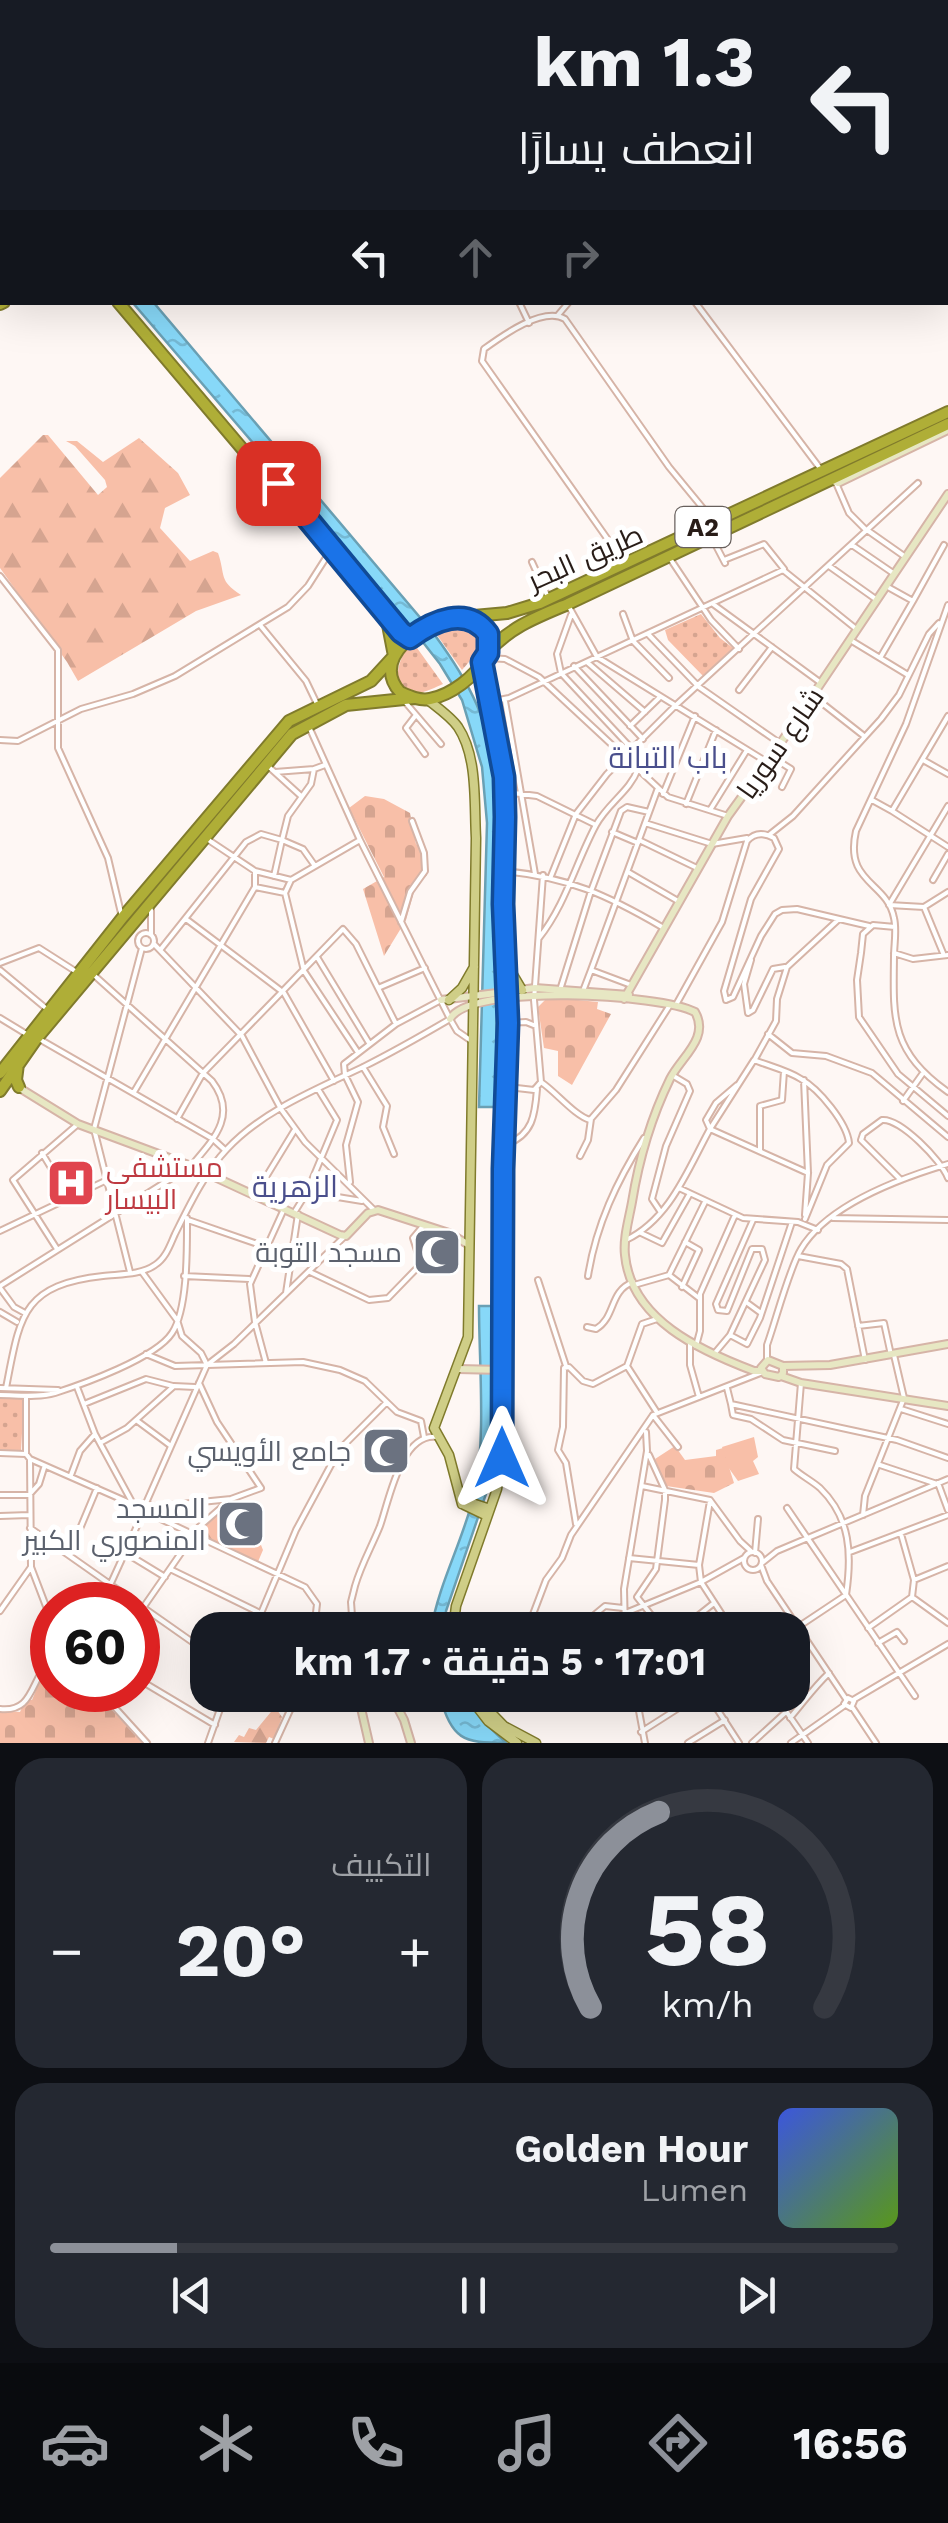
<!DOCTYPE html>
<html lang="ar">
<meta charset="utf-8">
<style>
:root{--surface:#171b24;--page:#242831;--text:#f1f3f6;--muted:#9ea1a6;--line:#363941;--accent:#8c9099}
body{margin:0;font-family:"Work Sans",Cairo,sans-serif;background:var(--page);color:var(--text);direction:rtl;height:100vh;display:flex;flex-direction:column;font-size:38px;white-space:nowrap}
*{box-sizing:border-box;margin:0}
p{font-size:32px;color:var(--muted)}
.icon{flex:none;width:55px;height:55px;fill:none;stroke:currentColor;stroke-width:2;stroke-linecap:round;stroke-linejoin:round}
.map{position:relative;height:1743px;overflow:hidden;direction:ltr}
.side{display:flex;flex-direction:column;gap:15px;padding:15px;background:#0d0f14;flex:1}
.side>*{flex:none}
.hud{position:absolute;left:0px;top:0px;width:950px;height:305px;box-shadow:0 10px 40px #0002;direction:rtl;background:#171b24;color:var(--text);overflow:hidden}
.speed{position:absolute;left:30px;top:1582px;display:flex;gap:20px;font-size:50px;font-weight:700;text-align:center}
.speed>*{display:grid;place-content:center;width:130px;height:130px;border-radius:50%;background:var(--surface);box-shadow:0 10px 40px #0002;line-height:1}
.speed .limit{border:15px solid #d22;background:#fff;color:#111}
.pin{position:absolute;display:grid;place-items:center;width:85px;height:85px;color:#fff;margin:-42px;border-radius:20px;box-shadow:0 5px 15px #0006}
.me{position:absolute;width:110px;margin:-55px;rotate:0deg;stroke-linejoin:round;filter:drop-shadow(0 0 8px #0008)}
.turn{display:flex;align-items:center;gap:35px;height:210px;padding:0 30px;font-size:45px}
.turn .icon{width:130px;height:130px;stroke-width:2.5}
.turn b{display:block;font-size:70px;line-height:85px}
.lanes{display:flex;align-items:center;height:95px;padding:0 30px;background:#0003;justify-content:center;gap:50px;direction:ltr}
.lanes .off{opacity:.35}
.big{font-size:75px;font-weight:700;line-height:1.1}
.side .card{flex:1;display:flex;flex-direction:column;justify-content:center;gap:15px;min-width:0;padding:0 35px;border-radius:30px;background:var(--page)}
.side .dial{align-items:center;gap:0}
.dial svg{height:260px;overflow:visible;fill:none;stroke:var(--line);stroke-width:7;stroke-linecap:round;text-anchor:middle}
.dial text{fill:var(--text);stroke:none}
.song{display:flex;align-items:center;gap:30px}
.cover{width:120px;height:120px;border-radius:15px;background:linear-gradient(135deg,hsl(230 70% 55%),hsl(90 70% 35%))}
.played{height:10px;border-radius:5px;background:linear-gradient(90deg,var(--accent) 15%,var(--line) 15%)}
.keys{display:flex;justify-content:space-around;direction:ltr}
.heat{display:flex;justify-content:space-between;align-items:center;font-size:55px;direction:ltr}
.side .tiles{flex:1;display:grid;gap:15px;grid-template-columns:1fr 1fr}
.card:last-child{grid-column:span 2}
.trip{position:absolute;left:190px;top:1612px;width:620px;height:100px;border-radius:30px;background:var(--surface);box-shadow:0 10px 40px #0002;font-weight:700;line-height:100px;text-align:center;direction:rtl}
.menu{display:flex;height:160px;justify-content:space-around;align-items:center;background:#090b0e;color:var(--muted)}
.menu .icon{width:70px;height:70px}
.menu .selected{color:var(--accent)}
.menu b{font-size:45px;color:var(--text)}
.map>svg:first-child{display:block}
</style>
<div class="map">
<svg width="948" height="1743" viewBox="0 0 948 1743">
<defs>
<pattern id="grass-dots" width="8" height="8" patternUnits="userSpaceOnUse" patternTransform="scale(2.5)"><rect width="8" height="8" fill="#f8bfa8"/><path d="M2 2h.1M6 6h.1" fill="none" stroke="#d5a490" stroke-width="1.8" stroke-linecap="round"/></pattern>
<pattern id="forest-firs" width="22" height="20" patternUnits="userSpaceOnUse" patternTransform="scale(2.5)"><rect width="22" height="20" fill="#f8bfa8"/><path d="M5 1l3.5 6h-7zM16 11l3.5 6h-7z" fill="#d5a490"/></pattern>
<pattern id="cemetery-stones" width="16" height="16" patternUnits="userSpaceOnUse" patternTransform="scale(2.5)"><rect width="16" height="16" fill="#f8bfa8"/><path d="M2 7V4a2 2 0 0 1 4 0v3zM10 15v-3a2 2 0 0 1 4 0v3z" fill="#d5a490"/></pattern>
<pattern id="water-ripples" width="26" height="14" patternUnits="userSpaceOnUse" patternTransform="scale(2.5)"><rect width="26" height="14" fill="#87d8f8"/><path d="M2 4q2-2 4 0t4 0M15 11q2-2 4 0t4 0" fill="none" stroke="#75b9d4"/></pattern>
</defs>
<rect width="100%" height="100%" fill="#fef7f4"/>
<!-- grass -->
<path fill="url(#grass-dots)" d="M701,614L720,638L733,648L703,676L668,640L665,630Z
M455,622C491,628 480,651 462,670L432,628Z
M412,641L443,684C436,687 426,692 419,693C385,695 399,655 412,641Z
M0,1397H24L21,1451L0,1450Z"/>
<!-- forest -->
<path fill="url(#forest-firs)" d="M43,435H48L98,495L107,487L105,480L75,446L66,441H77L103,462L139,438L178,473L190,495L165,508L160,528L190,561L213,551L218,553C226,576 218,580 241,595L196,611L78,681L67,662L0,568V478Z
M219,1508L221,1513L232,1514V1519L219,1520L218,1533H225L226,1538H234L235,1547L261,1545L263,1550L257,1564L191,1532Z
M275,1707L282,1717L274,1739L269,1737L266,1743L234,1742L239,1735L244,1737L249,1728L256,1730Z"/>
<!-- cemetery -->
<path fill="url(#cemetery-stones)" d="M365,796L384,799L410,813L416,844L424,849L428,866L427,875L415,888L406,920L384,956L363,889L384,877L349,808Z
M548,997L598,1002L597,1009L611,1014L572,1085L558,1076V1051L544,1048L538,1007Z
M675,1446L685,1460L716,1456V1450L723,1448L734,1483L714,1493L666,1486L655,1459Z
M52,1669V1690H94L142,1743H0V1710L20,1712L26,1698L32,1700L43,1673Z"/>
<!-- pitch -->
<path fill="#f8bfa8" d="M754,1437L758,1457L753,1461L759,1474L738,1481L728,1467L722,1447Z"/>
<!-- water -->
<path fill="url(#water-ripples)" stroke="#6aa0b4" stroke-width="2.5" d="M133,303H154L434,634C473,687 488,720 498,785L496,1107H479L487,823L482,767L462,700L440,664L411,627Z
M479,1306H494L492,1465L486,1494L446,1611L445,1630H431C439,1582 464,1539 475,1491C486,1437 479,1363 479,1306Z
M439,1695H463L483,1721L506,1743C462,1743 453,1740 439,1695Z"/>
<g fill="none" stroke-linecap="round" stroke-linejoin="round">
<!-- street casing -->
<g stroke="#d6b4a7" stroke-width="8">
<path id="street" d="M453,2L462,0
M519,302L529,323
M695,302L822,471
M558,315L569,302
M836,483L849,513L865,529
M867,530L904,556
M711,536L725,563
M852,545L893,573
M671,560L711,620L739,649
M724,560L764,544L784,569
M623,561L482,361L484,349C502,336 543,306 565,319L669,467L711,518
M532,562L547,595
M829,566L877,600
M0,576L58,650V748L108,858L121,913
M886,586L913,601L944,545
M713,604L821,683
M568,605L597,657L767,762
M948,605L906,724L856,831C844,884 887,881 894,918C897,930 894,944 894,957C893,1020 891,1051 948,1092
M623,614L633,641L669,678
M571,615L557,654L561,673L632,749
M260,625L306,681L318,706
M648,634L699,687L778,742
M852,641L908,675
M488,658L505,659L539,677L668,797L728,816
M880,658L913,601
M588,663L645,712
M574,666L643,739
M739,690L772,647
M813,696L864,736
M505,701L535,874
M489,702L509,698L783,570L855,628
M406,703L441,744
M416,715L406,728L425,754
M948,716L892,811L948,847
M630,726L659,698
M310,729L360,840L450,1019L457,1031L473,1042
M0,740L18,741L81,709L133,694L175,676L288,607L308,586L329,553
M772,757L791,769L782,787
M923,760L948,774
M269,767L301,796
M275,772L314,769
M505,792L537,796L596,825
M663,794L695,716
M872,800L892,811
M686,804L716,730
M948,806L889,905L924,907L948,892
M710,810L747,750
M645,823L712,844L747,838
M612,832L638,843
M769,835L793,816L881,719L899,695L929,634L939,623
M207,839L255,871L291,880
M639,840L697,868
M315,866L303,849L282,840L288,816L311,784L314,769L325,765
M504,871C568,877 607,895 662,927
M628,872L678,901
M551,876L576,814L607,774L675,706L918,483
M933,880L948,854
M255,887L285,893
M924,907L943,953
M151,910V935
M186,919L284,993L334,1081
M401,922L410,892L425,871L424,853L412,821
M895,927L873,925L863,934L861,953L857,980L859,1017L898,1074L948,1116
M138 941a8 8 0 1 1 16 0a8 8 0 1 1-16 0Z
M539,938C566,904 576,862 596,825C608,803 630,791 638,769
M154,944L242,1036L281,1109L305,1142L374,1210
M161,949L246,842L261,834L282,840L274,876
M894,953L913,959L948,955
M317,957L369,1043
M751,960L744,984L748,1013L753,1010L773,969L785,967
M0,963L39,948L75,971
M0,970L48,1010
M591,970L658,788
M378,988L425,968
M560,990L591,891L621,811L627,807L649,812
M583,991L591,970L631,985
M677,1003L722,922L747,841C755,832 765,833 774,838L779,849L751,899L724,991L726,1000L733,997L761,936L775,914L782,910L797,909L869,926
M0,1018L28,1035
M508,1023L526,1022L536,1026
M768,1034L792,1053L826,1056L872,1073L948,1137
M41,1040L213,1139L225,1150
M357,1051L304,971L285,893L291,880L360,840
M755,1059L776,1021L777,999L787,967L839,919
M363,1067L387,1106L383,1127L394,1154
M804,1080L808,1173L805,1215
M541,1082C556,1092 575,1116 590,1120L616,1090L670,1005
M508,1087L534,1090L541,1082L534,1000L543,875
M134,1092L255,887V871
M903,1101L923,1073
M177,1119L203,1073L343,929L356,944L396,1024
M505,1145C533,1135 535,1115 537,1089
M760,1151V1106L782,1100L784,1071
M42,1153L68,1196
M580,1156L588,1140L591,1119
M900,1179L861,1140L863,1134L882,1120C900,1118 941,1160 948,1178
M350,1182L346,1145L358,1102L345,1075L344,1064L396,1024L441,1000
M681,1189L743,1218L798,1222L818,1230
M307,1192L362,1201
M255,1195L294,1131
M660,1211L652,1199L666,1146L690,1091L687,1084L672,1075
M294,1213L307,1192L337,1120L318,1089
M833,1218L948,1220
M805,1219L827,1165L849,1143C847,1123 819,1089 801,1079C787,1070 769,1066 754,1060L710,1129L808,1173
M188,1220L269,1248
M753,1220L716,1304L718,1310L727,1311L752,1249H762L765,1260L730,1335L747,1344L760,1318L792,1222
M0,1231L107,1180
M641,1233L662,1243L689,1195
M626,1240C670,1219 688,1169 710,1129L706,1120L716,1103L737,1085
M57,1249L13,1180L78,1124
M798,1256L841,1264L847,1269L865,1360
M130,1272L94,1129L142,948
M142,1272L177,1320L182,1336L201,1353L207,1365
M310,1272L369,1300L388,1298L419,1266L420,1260L413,1238L423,1226
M669,1275L705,1202
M184,1276L249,1279
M588,1276C596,1225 617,1181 644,1138
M538,1280L566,1366
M634,1285L669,1275L699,1298
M0,1286L191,1166C214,1139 238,1115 212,1081L95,976
M682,1287L699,1250L685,1242
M0,1288L14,1307L25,1313
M286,1293L298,1214
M746,1302L761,1313
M0,1312L17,1322
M858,1326L884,1323L891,1355
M587,1327L596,1329C616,1317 609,1291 633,1282
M690,1343V1365L699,1397
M696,1346L700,1331V1294L735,1215
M146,1354L175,1366L303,1362L340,1370L365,1381L397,1412L421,1421L424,1437
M714,1354L730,1335
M767,1361V1345C776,1320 789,1269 801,1249C828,1204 901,1178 948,1164
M266,1363L255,1322L250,1284L284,1209
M77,1387L95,1434L133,1504
M0,1388L58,1390
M6,1388C20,1317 21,1285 103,1276C120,1274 141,1275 155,1265C166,1258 170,1245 175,1234C189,1206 205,1172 227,1149C262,1111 317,1089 363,1067C393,1052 421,1036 450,1019
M727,1388L731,1404L897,1440L948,1458
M0,1395C17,1395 38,1398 55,1393C83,1384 156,1358 172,1333C188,1309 187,1248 187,1218
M26,1396V1454
M84,1404L146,1379L173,1386
M731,1404L733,1415L751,1419L783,1440L835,1451
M901,1409L948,1424
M656,1411L627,1366L642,1324L657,1319
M653,1415L678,1447
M136,1420L171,1446
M100,1443L127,1428L174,1386L195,1387
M0,1453L26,1454L30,1459L139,1507
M649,1455L665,1490V1500L656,1569L637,1597L663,1630
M880,1465L937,1484
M71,1475L80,1451L95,1434
M938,1483L948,1510
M642,1486L710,1500L740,1541L752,1552
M0,1495H29L39,1484L44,1468
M139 1509a6 6 0 1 1 12 0a6 6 0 1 1-12 0Z
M146,1503L207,1365L234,1344L345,1236
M151,1507L231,1499L261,1488L217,1422L199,1383
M787,1508L915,1696
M150,1514L305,1587L317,1604L314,1630
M863,1515L865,1496L904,1398L894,1355
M0,1516L29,1515
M576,1524L566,1463L558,1450L563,1427L564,1368L569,1367L583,1381L593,1384L627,1366
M30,1528L208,1653
M124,1552L165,1577
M850,1552L948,1515
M744 1561a9 9 0 1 1 18 0a9 9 0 1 1-18 0Z
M755,1553L758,1519
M69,1555L97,1488
M629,1558L699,1565L701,1582L732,1630
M762,1563L777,1551L948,1479
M699,1565L710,1501
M761,1565L767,1581L846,1699
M31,1567L52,1622
M170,1569L260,1613
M914,1580L948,1566
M912,1597L948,1623
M101,1605L142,1515
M0,1611L31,1567L30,1459
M623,1614L701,1582L744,1558
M138,1615L199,1527L231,1499
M868,1628L912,1597L914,1580L901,1534
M254,1630L296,1530L339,1450L386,1403
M353,1630L351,1602L355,1586C361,1565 372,1546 380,1526C389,1501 401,1432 437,1437
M527,1630L546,1580L562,1558L571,1535L653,1415L763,1372
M576,1630L605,1606L623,1608
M625,1630L624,1589L647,1451L646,1432
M680,1630L714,1603
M792,1631L846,1595C852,1555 851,1518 820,1488C812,1481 802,1476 794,1469L801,1383
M878,1643L897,1632L904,1641
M138,1679L215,1725
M99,1690L147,1743
M563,1695L576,1701L595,1695
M636,1695L645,1743
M708,1695L739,1743
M775,1695L808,1743
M848,1698L854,1701L851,1708L844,1704Z
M853,1700L948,1644
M852,1707L876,1743
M0,1709C29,1712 30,1690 43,1669L52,1667
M790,1718C804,1702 813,1688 829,1673
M641,1732L699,1695
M208,1743L225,1695
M275,1743L297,1695
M688,1743L725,1720
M752,1743L786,1712
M791,1743L845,1705"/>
</g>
<!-- secondary casing -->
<g stroke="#d6b4a7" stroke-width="10">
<path id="secondary" d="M831,480L838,483L948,430
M624,999L728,816L780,744L948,494
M441,1000L535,988L629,995
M450,1019C469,983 662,994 695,1012C710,1038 681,1057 670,1079C651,1118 639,1159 632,1202C629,1219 623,1238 625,1255C631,1320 701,1351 754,1371H762
M18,1087L78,1124L191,1166L340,1235L346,1236L368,1213L378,1210L449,1233L469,1245
M783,1366V1373L779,1377L765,1374L761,1368L768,1360L783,1366L830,1365L948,1344
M458,1369L502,1370
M781,1376L801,1383L948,1406
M358,1695L369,1743
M391,1695L404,1720L411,1743"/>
</g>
<!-- primary casing -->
<g stroke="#807b2c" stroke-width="11">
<path id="primary" d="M428,700C438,708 451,717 458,727C478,757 474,804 476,838L468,1337L434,1428L449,1455L462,1504L485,1515
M509,968L522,990
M449,1000L462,988L474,967
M462,1504L472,1503L487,1508
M453,1630L456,1606L497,1489L502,1449L503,1169L508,1023L503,904L505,792L481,662
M468,1695L488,1721L517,1743
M474,1695L504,1726L536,1743"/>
</g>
<!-- highway casing -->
<g stroke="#807b2c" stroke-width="14">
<path id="highway" d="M778,2L785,0
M815,2L822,0
M0,181L2,182
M0,285L2,284
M0,295L2,294
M0,304L4,302
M389,617L409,638
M452,618L507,613L540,603L948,412
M452,618C525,627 472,691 430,699C419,701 409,696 400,692C370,659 422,621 452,618Z
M487,653C510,627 537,617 568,604L948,424
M18,1064L16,1080L19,1087
M0,1073L123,917L289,721L371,681L394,656L388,625L377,608L118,302
M0,1091L37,1038L292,734L346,705L414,698"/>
</g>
<!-- street -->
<use href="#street" stroke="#fff" stroke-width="4"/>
<!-- secondary -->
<use href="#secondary" stroke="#e7e7c3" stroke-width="6"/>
<!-- primary -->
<use href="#primary" stroke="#cfce87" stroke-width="8"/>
<!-- highway -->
<use href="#highway" stroke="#afae37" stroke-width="10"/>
</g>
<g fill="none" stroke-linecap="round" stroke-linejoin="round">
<!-- route casing -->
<g stroke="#114b97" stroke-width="25">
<path id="route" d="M278,483L401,632L410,638C433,621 467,605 488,634V653L482,662L504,777L505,817L503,904L508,1023L503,1169L502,1458"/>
</g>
<!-- route -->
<use href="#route" stroke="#1a73e8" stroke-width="18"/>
</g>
<!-- icons -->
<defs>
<g id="hospital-square" transform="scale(2.5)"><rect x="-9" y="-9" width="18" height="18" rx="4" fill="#e0444e" stroke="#fff"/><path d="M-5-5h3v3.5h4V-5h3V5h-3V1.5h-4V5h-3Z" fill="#fff"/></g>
<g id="mosque-square" transform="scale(2.5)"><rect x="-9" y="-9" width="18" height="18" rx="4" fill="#6b7280" stroke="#fff"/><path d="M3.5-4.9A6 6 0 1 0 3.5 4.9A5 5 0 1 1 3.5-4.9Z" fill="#fff"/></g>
</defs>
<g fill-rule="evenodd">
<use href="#hospital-square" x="71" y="1183"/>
<use href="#mosque-square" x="437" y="1252"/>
<use href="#mosque-square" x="386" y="1451"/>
<use href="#mosque-square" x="241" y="1524"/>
</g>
<g text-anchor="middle" stroke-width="10" stroke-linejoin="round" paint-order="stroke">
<!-- shield labels -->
<rect fill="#fff" stroke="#68605d" stroke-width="2.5" x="675.5" y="507" width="55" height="40" rx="8"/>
<g font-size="25" font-weight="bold" fill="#281c17">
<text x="703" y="536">A2</text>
</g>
<!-- street labels -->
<g font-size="28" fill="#281c17" stroke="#fff">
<text transform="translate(585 557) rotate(-24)" y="10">طريق البحر</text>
<text transform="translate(780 743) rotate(-55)" y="10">شارع سوريا</text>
</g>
<!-- health labels -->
<g font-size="28" fill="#be3a42" stroke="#fff" text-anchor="start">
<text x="106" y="1177">مستشفی<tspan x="106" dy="32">البيسار</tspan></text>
</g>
<!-- worship labels -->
<g font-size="28" fill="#5b616d" stroke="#fff" text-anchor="end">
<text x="402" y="1262">مسجد التوبة</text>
<text x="351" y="1461">جامع الأويسي</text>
<text x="206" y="1518">المسجد<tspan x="206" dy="32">المنصوري الكبير</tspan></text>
</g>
<!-- neighbourhood labels -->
<g font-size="30" fill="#4a4f8c" stroke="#fff">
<text x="668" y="768">باب التبانة</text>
<text x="295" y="1197">الزهرية</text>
</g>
</g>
</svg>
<div class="speed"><div class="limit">60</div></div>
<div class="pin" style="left:278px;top:483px;background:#d93025"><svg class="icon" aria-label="arrive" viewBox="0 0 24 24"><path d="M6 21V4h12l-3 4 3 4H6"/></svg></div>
<svg class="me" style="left:502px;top:1458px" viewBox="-20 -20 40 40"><path d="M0-17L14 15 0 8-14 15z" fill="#1a73e8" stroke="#fff" stroke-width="4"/></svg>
<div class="trip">17:01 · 5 دقيقة · 1.7 km</div>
<div class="hud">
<div class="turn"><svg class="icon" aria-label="left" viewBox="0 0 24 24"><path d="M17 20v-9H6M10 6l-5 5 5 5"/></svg><div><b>1.3 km</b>انعطف يسارًا</div></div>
<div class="lanes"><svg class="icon" aria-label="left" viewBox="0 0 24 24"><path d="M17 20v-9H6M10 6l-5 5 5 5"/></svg><svg class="icon off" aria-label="ahead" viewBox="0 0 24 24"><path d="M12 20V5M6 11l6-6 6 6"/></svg><svg class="icon off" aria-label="right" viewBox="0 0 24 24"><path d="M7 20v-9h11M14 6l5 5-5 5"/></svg></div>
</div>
</div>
<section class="side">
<div class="tiles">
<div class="card dial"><svg viewBox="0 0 100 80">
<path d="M14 69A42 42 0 1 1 86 69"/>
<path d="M14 69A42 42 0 0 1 35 9" stroke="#8c9099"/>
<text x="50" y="56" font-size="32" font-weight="700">58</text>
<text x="50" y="72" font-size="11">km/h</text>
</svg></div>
<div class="card"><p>التكييف</p>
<div class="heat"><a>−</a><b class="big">20°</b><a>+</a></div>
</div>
<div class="card">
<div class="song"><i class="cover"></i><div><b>Golden Hour</b><p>Lumen</p></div></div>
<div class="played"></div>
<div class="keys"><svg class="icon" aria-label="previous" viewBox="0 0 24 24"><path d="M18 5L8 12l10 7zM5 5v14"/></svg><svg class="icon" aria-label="pause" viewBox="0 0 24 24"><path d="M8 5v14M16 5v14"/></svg><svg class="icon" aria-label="next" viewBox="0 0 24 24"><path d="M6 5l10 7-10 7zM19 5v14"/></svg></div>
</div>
</div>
</section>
<nav class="menu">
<b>16:56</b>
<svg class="icon selected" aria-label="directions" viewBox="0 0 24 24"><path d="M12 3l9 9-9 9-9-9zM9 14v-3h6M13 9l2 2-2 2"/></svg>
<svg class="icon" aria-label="music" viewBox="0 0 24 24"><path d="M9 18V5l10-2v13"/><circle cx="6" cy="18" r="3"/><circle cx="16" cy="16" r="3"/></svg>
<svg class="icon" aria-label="phone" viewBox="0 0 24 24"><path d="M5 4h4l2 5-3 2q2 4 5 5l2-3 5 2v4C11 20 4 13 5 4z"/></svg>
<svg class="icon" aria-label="climate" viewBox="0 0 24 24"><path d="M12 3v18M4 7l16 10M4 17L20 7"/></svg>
<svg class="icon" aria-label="car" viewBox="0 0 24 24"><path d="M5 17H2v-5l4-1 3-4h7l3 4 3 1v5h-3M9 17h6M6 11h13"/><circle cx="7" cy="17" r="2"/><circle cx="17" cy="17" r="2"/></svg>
</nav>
